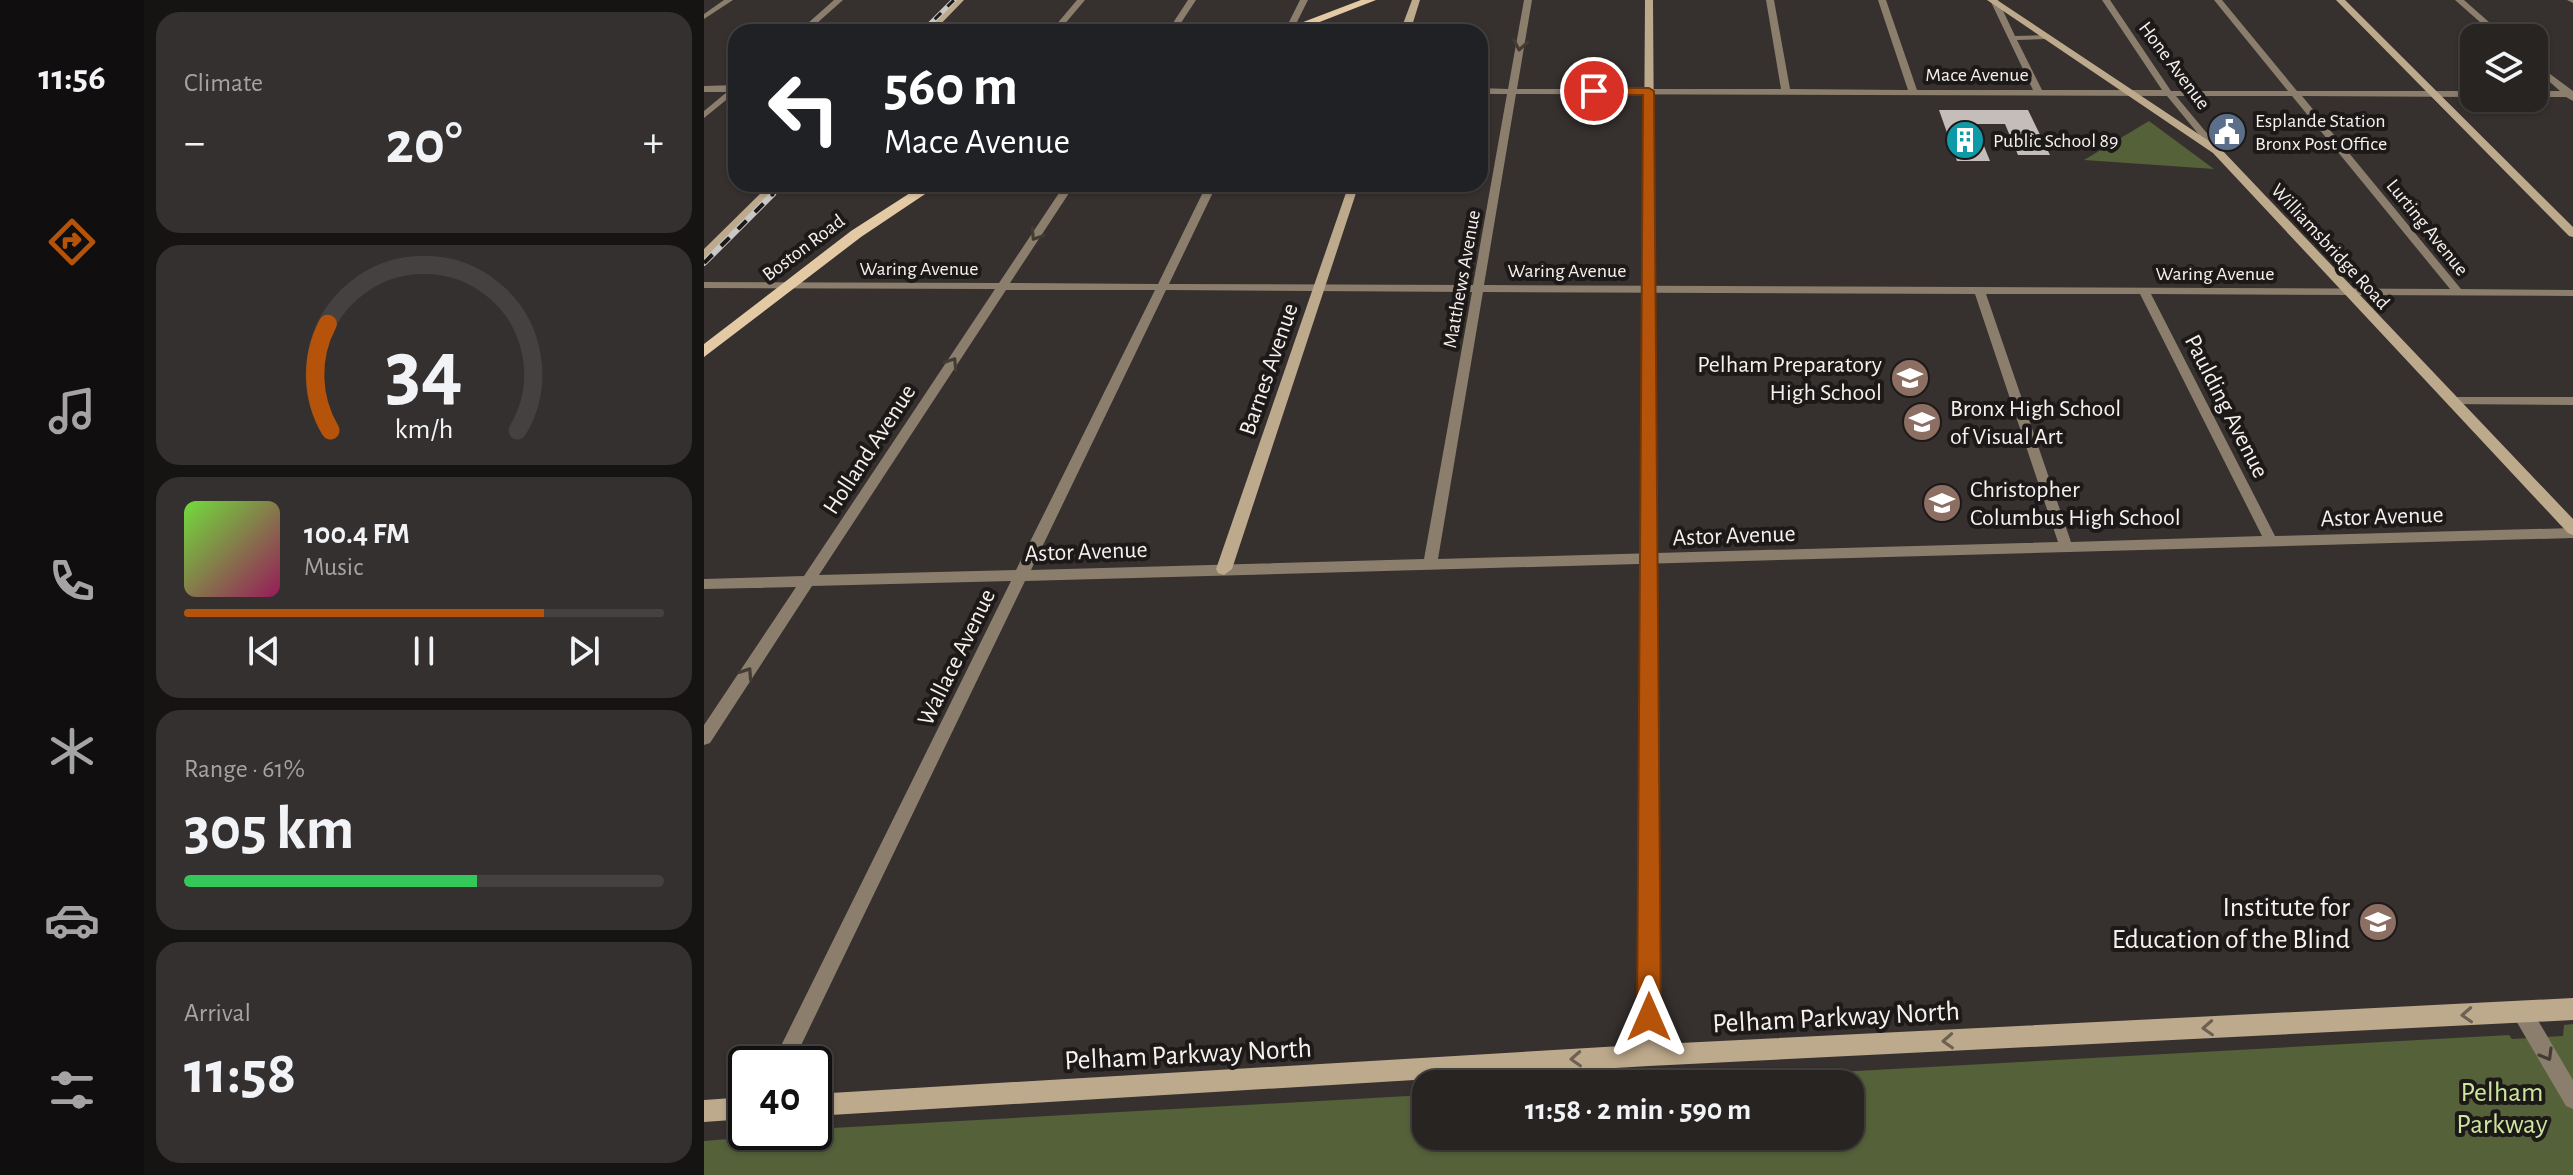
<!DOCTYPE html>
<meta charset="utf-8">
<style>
:root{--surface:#282422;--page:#34302f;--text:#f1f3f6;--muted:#a5a4a5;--line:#444140;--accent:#b45309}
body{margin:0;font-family:"Alegreya Sans",sans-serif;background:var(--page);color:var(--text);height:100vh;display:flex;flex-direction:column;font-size:30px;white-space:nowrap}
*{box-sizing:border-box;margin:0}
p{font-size:26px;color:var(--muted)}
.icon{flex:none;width:44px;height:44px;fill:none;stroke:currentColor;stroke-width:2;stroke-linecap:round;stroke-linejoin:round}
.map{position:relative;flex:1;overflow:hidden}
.sheet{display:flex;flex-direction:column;gap:12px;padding:12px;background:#161413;width:560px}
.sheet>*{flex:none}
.banner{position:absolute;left:24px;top:24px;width:760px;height:168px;border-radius:24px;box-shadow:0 2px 6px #0004,0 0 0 2px var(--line);background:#202124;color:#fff;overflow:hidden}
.tools{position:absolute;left:1756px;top:24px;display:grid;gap:16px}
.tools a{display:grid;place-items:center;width:88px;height:88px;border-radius:16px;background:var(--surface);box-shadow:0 2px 6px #0004,0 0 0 2px var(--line);font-size:40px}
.speed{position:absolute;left:24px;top:1046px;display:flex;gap:16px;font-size:40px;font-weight:700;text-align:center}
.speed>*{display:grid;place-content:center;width:104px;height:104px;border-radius:50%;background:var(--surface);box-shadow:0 2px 6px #0004,0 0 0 2px var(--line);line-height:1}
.speed .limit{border:4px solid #111;border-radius:12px;background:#fff;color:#111}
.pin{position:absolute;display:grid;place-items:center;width:68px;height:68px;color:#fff;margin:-34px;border:4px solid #fff;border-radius:50%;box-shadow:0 2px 8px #0007}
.me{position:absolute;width:88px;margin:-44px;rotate:0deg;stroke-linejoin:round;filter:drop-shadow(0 0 6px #0008)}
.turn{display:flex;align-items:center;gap:28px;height:168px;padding:0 24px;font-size:36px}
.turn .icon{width:104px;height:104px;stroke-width:2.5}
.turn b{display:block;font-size:56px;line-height:68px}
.big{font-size:60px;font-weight:700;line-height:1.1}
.sheet .card{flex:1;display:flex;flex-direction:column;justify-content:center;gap:12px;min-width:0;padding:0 28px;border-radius:24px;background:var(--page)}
.sheet .dial{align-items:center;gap:0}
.dial svg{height:208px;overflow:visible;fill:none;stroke:var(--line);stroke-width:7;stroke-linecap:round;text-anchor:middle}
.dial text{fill:var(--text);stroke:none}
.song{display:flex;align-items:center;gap:24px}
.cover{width:96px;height:96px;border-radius:12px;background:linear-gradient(135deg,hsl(100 70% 55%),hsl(330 70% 35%))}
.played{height:8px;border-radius:4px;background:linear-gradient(90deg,var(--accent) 75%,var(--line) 75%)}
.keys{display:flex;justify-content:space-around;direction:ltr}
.heat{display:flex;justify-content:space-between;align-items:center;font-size:44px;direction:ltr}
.charge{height:12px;border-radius:6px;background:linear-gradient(90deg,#34c759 61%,var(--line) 0)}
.trip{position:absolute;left:708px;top:1070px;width:452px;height:80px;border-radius:24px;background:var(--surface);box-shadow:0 2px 6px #0004,0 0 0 2px var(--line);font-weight:700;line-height:80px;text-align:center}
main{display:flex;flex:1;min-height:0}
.tab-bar{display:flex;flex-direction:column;width:144px;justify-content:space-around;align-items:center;background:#100e0e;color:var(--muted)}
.tab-bar .icon{width:56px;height:56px}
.tab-bar .current{color:var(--accent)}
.tab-bar b{font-size:36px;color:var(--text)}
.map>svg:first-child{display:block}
</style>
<main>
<nav class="tab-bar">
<b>11:56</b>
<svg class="icon current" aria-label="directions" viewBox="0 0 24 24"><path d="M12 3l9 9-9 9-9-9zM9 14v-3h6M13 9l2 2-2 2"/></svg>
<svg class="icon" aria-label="music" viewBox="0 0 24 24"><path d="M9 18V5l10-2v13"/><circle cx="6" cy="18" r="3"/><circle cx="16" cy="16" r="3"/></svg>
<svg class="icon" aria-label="phone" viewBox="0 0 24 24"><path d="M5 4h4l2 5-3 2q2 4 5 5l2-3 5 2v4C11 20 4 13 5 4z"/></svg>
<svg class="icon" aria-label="climate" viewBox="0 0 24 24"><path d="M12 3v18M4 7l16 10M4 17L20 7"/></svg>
<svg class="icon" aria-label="car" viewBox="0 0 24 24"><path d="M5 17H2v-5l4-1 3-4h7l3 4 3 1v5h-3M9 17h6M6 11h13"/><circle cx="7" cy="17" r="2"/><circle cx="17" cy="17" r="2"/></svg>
<svg class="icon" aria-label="filters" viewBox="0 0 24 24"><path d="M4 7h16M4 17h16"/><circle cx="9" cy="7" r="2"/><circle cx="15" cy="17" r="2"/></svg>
</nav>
<section class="sheet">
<div class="card"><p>Climate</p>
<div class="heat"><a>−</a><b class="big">20°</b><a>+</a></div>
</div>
<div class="card dial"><svg viewBox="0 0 100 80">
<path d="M14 69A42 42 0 1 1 86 69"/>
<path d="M14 69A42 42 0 0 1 13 28" stroke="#b45309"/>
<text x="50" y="56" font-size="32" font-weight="700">34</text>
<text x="50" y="72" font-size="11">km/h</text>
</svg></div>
<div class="card">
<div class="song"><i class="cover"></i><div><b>100.4 FM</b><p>Music</p></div></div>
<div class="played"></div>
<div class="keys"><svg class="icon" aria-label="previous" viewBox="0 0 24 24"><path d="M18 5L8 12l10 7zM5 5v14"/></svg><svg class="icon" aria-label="pause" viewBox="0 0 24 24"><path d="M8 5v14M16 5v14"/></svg><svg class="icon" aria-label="next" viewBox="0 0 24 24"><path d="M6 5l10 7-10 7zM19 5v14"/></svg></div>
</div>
<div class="card"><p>Range · 61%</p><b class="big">305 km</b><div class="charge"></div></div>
<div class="card"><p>Arrival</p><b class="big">11:58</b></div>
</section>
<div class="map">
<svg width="1869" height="1175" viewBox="0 0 1869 1175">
<rect width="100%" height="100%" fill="#36302e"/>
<!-- green -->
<path fill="#546139" d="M1445,121L1510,169L1380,160Z
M1869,1024V1175H0V1141L110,1132V1129L722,1095V1136H1146V1084H915L1805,1035L1808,1039L1859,1036L1860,1025Z"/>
<!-- building -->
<path fill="#c4bdb9" d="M1235,110H1324L1346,155H1314L1301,124H1271L1286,161H1253Z"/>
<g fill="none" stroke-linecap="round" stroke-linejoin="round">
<!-- street -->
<path fill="#8b7e6c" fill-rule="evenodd" d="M20,0H29L0,19V14Z
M130,0H139L103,32H94Z
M373,0H381L354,32H346Z
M484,0H492L471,32H463Z
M596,0H604L588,32H580Z
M820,0H828L813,89H1077L1062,0H1070L1086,89L1204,90L1174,0H1182L1213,90H1329L1286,0H1294L1311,36L1343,35L1347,37L1343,39L1313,40L1338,90H1458L1398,0H1406L1467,91H1584L1510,0H1518L1593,91H1770V97L1598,96L1757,289L1869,290V296L1447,294L1571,536L1869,528V538L321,581L88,1064H68L307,581L108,586L6,743L0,745V725L92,587L0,589V579L100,576L291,289L0,288V282L295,283L361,184H371L306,283L454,284L503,184H513L465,284L769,285L803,94H776V88L804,89ZM812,94L1463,96L1510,153H1516V149L1472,96H1588L1746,289L780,285ZM302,290H451L312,570L115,575ZM462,290L768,292L720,559L327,570ZM779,292L1271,294L1354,542L734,559ZM1282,294H1436L1558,536L1367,542Z
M1751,0H1760L1803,38H1794Z
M1863,0H1869V3Z
M1830,62L1869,91V101L1862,97H1830V91H1856L1830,68Z
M32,85V92L0,118V111L23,92H0V86Z
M1748,397H1869V405L1744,404L1742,401Z
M1818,1003L1825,1005L1869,1080V1109L1862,1106L1811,1019L1809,1012L1811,1005Z"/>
<!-- secondary -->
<path fill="#bda98c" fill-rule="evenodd" d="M251,0H260L229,32H219Z
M708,0H716L706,32H696Z
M941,0H949L956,1044L1869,998V1020L945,1066L110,1116V1094L934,1045Z
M1283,0H1293L1517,149L1869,519V535L1864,533L1509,153Z
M1632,0H1641L1869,227V237L1865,236Z
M66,184H77L4,259L0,260V249Z
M645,184H655L528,569L520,575L514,573L512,569Z
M42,1097V1119L0,1122V1100Z"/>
<!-- primary -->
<path fill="#e4caa4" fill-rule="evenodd" d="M657,0H672L590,32H573Z
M220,184H236L157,237L0,357V344L147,231Z"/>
<!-- rail-far1 casing -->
<g stroke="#cbc7c5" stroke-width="5">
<path id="rail-far1" d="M218,32L250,0
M67,196L79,184"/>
</g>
<!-- rail casing -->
<g stroke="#cbc7c5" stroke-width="6">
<path id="rail" d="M0,263L69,194"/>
</g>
<!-- rail-far1 -->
<use href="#rail-far1" stroke="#1c1918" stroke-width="3" stroke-dasharray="9" stroke-linecap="butt"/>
<!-- rail -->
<use href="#rail" stroke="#1c1918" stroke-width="4" stroke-dasharray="12" stroke-linecap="butt"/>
</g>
<!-- one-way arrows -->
<defs><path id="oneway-chevron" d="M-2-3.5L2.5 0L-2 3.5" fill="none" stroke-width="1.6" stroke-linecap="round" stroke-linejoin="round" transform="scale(2)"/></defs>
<g stroke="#433c35">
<use href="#oneway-chevron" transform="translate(816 45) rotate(100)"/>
<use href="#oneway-chevron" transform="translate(332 235) rotate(123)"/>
<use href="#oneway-chevron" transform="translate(248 363) rotate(-57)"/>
<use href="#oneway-chevron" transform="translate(43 673) rotate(-56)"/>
<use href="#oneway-chevron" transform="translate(1843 1055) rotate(60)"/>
</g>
<g stroke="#6c6152">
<use href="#oneway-chevron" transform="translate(1763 1015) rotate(177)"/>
<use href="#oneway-chevron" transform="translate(1504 1028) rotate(177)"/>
<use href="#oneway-chevron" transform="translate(1244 1041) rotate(177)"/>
<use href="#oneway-chevron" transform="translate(872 1059) rotate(177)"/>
</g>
<!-- route -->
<path fill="#b45309" stroke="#753606" stroke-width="2" d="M945,88L950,91L957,1017L953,1026L945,1029L936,1026L933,1017L939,95H890L885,91L890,88Z"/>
<!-- icons -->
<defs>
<g id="civic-disc" transform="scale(2)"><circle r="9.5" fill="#5c6f8a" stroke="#1c1918"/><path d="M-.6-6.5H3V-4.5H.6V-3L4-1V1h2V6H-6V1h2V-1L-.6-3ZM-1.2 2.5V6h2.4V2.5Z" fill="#fff"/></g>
<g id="building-disc" transform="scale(2)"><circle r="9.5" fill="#0f9aa8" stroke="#1c1918"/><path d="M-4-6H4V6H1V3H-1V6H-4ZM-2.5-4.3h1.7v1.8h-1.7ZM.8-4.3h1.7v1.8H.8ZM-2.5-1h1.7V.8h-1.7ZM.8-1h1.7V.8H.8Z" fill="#fff"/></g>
<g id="school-disc" transform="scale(2)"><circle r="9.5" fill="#8d6e63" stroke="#1c1918"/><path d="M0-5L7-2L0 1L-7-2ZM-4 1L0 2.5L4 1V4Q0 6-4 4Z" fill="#fff"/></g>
</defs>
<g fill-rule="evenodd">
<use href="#civic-disc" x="1523" y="132"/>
<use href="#building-disc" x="1261" y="140"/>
<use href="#school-disc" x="1206" y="378"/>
<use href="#school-disc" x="1218" y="422"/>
<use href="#school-disc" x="1238" y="503"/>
<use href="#school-disc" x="1674" y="922"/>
</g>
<g text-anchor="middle" stroke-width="8" stroke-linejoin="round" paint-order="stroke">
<!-- far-street labels -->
<g font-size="20" fill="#f5f1ef" stroke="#1c1918">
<text transform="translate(1471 65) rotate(53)" y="7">Hone Avenue</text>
<text x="1273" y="81">Mace Avenue</text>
<text transform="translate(1724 227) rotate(51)" y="7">Lurting Avenue</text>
<text transform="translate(1627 246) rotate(47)" y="7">Williamsbridge Road</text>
<text transform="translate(99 247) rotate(-37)" y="7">Boston Road</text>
<text x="215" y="275">Waring Avenue</text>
<text x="863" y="277">Waring Avenue</text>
<text x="1511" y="280">Waring Avenue</text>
<text transform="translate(757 279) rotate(-80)" y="7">Matthews Avenue</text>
</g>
<!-- far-poi labels -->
<g font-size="20" fill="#f5f1ef" stroke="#1c1918" text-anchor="start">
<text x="1551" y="127">Esplande Station<tspan x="1551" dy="23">Bronx Post Office</tspan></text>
<text x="1289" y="147">Public School 89</text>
</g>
<!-- poi labels -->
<g font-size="24" fill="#f5f1ef" stroke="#1c1918" text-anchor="start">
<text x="1178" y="372" text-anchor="end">Pelham Preparatory<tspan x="1178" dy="28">High School</tspan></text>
<text x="1246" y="416">Bronx High School<tspan x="1246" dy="28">of Visual Art</tspan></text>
<text x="1266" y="497">Christopher<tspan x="1266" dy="28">Columbus High School</tspan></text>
</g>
<!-- street labels -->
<g font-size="24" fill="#f5f1ef" stroke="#1c1918">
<text transform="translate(564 369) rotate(-71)" y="8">Barnes Avenue</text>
<text transform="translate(1523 406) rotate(63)" y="8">Paulding Avenue</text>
<text transform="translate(165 449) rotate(-57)" y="8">Holland Avenue</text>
<text transform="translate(1678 516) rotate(-2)" y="8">Astor Avenue</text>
<text transform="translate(1030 535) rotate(-2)" y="8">Astor Avenue</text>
<text transform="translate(382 551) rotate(-2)" y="8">Astor Avenue</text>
<text transform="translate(252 657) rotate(-64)" y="8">Wallace Avenue</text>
</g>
<!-- near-poi labels -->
<g font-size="28" fill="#f5f1ef" stroke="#1c1918" text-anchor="end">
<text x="1646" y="916">Institute for<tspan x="1646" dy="32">Education of the Blind</tspan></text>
</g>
<!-- near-street labels -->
<g font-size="28" fill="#f5f1ef" stroke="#1c1918">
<text transform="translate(1132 1016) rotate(-3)" y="10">Pelham Parkway North</text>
<text transform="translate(484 1053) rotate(-3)" y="10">Pelham Parkway North</text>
</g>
<!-- near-park labels -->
<g font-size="28" fill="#cce69d" stroke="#1c1918">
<text x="1798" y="1101">Pelham<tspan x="1798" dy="32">Parkway</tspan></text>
</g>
</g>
</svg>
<div class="tools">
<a><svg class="icon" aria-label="layers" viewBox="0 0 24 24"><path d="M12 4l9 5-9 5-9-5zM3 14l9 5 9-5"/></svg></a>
</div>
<div class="speed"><div class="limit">40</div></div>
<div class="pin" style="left:890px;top:91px;background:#d93025"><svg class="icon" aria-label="arrive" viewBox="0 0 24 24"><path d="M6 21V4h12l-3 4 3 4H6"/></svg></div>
<svg class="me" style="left:945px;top:1017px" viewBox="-20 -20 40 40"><path d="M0-17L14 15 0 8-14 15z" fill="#b45309" stroke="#fff" stroke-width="4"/></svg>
<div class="trip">11:58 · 2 min · 590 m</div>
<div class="banner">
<div class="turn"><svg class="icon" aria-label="left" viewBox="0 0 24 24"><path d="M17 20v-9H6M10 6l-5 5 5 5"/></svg><div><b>560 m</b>Mace Avenue</div></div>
</div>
</div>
</main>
